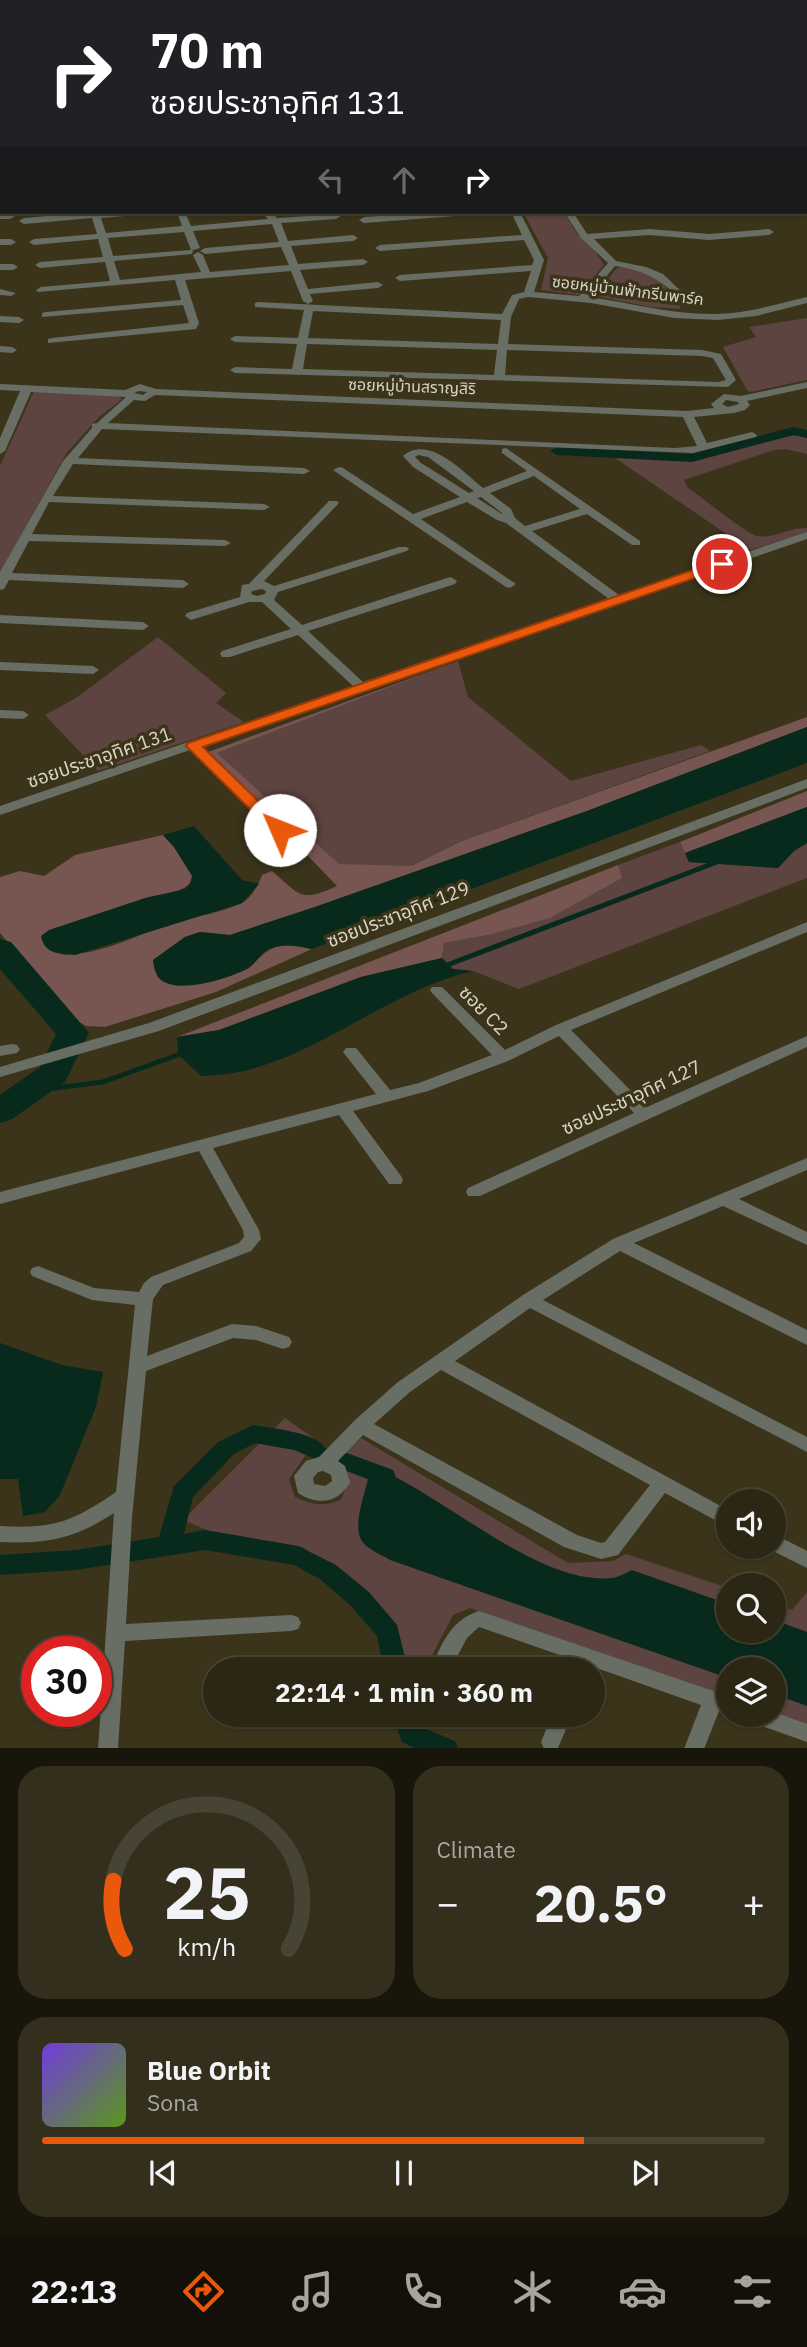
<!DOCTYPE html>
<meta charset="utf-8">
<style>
:root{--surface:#2c2714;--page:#342f1d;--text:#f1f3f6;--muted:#a6a5a0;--line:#484434;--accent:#ea580c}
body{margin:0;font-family:"IBM Plex Sans","Noto Sans Thai",sans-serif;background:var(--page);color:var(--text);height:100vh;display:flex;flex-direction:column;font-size:26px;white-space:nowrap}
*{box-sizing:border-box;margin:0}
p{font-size:23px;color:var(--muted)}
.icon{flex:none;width:38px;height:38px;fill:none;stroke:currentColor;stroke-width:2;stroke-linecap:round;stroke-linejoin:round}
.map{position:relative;height:1748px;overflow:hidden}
.sheet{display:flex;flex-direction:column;gap:18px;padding:18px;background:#18150b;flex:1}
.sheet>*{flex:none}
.guide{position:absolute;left:0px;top:0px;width:808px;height:214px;box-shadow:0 2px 5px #0004,0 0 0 2px var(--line);background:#202124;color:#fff;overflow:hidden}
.tools{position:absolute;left:716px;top:1489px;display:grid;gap:14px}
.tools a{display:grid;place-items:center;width:70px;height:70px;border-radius:50%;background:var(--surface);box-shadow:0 2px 5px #0004,0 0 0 2px var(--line);font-size:35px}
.speed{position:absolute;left:21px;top:1636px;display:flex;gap:14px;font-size:35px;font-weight:700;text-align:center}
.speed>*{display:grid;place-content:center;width:91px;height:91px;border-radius:50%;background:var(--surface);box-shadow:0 2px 5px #0004,0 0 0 2px var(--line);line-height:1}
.speed .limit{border:10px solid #d22;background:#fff;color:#111}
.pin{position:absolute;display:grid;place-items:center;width:60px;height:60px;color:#fff;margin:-30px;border:4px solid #fff;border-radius:50%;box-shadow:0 2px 7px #0007}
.me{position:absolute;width:77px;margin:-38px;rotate:314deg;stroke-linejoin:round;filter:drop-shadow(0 0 5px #0008)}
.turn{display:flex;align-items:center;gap:24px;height:147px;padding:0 35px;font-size:32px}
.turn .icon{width:91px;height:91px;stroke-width:2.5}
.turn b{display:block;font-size:49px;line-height:60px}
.lanes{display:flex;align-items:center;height:66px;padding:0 35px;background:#0003;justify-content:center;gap:35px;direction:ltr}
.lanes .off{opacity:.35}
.big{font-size:52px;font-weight:800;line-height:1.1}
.sheet .tile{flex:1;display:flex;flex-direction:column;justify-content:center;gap:10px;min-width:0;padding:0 24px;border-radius:28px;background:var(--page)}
.sheet .dial{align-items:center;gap:0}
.dial svg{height:182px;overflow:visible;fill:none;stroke:var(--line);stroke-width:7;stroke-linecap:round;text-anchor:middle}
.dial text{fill:var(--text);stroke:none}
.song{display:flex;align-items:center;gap:21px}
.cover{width:84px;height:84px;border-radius:10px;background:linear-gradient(135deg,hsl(260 70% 55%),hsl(90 70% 35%))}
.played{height:7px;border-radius:4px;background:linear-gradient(90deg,var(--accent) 75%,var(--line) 75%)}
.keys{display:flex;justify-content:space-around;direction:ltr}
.heat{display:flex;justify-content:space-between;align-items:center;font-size:38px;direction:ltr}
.sheet .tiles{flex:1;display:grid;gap:18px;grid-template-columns:1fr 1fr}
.tile:last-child{grid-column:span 2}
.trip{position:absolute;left:203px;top:1657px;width:402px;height:70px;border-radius:35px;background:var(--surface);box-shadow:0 2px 5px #0004,0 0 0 2px var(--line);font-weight:800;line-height:70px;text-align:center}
.menu{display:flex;height:112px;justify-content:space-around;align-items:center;background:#121008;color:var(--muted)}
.menu .icon{width:49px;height:49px}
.menu .selected{color:var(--accent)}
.menu b{font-size:32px;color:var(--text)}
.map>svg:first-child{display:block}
</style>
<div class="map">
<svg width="807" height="1749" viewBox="0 0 807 1749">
<rect width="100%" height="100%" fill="#3b341a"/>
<!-- green -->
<path fill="#5d4441" d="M523,212H563L578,235L593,248L604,265L579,295L541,290L548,258Z
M622,267C655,275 664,279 681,309L651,307L595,296L617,268Z
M807,318V380L750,392L747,390L723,347L756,337L749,327Z
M34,391L118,396L122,399L98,418L66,454L0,573V466Z
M800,434L807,438V454L785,449L774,450L684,480L688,488C702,497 745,533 757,536C774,539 790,527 807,528V533L750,550L612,456L690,460Z
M158,637L226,693L216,703L244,722L98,771L45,715L76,698Z
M458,661L468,697L571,781L701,745L710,751L462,841L411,866L396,868L339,864L216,753Z
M680,842L689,862L778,868L794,851L807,843V878L519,989L473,971L453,969L442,958L444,943L488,935L588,896L621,878L618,865Z
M285,1418L316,1440L289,1479L295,1497C313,1505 322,1507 341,1500L347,1484V1466L337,1459L361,1438L568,1563L613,1561L626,1554L728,1588V1631H774V1604L792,1610L807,1592V1729L774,1715V1670H728V1701L470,1608L453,1615L425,1669H406L398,1632L353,1585L303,1547L209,1531L183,1520Z"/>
<!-- forest -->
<path fill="#775551" d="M458,661L217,753L339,864L411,866L462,841L807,717V727L587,811L312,908L230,935L200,932L185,937L153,960L248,969C272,944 278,942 312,949L216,992L105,1027L86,1026L72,1018L0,933V877L20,871L44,876L75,855L163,835L174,847L193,877C187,895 161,893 145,898C125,905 81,941 61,954C99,957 140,933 176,922C197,916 220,913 240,904C251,899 258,886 262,875L272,871C300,895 300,903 337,886L208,752Z
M807,791V807L685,853L680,842Z
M618,865L622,878L550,918L488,935L444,943L442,958L361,977L219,1030L177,1037Z"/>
<!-- water -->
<path fill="#072a1d" d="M807,727V763L312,949C298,946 284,943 269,949C260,953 255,966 245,970C226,979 179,994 161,980C155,975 154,967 153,960L185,937L200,932L230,935L312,908L587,811Z
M807,807V843L794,851L778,868L689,862L685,853Z
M194,826L242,880L259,884L242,903L75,955C60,954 44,954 41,936L49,930L142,899L185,889L190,884L192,876L174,847L163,835Z
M442,958L453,969L473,971C391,990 326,1051 244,1071C230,1074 215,1075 201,1076L178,1054L177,1037L219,1030L361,977Z
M0,1343L62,1365L103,1372L96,1407L60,1495L45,1512L23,1516L18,1479H0Z
M350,1458C431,1480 531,1586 612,1578C619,1577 626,1573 632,1570L728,1604V1631H774V1620L807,1632V1706L774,1694V1670H728V1678L390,1560C382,1555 367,1549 362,1541C351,1526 367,1489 370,1470Z"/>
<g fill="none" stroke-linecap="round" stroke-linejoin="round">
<!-- stream -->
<path stroke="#072a1d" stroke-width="5" d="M442,967L717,862
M31,1091L103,1082L183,1053"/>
<!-- canal -->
<path fill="#072a1d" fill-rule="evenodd" d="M0,119H2V125H0Z
M793,427L807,430V438L793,435L692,462L557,455L550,451L557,447L692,454Z
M253,1425C272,1428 318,1432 327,1450L324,1456L316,1459L294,1450L255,1443L234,1454L193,1497L184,1534L205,1530L298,1546L336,1565L369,1592L397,1625L408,1670H384L377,1636L351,1606L320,1579L294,1565L205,1550L76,1570L0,1575V1555L76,1550L159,1537L174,1486L218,1442Z
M347,1453L393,1470L396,1477L393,1484L385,1486L339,1468L336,1462L339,1456Z
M392,1715H418L421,1727L455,1741L458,1749H417L402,1742Z"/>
<!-- river -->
<path fill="#072a1d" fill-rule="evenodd" d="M0,939L11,942L89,1033L65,1082L12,1119L0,1123V1095L40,1067L56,1034L0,969Z"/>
<!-- street -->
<path fill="#686e63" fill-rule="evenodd" d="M73,0H81L82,2H74Z
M0,139H2V145H0Z
M0,156H2V162H0Z
M91,212H143L138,215L101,218L106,233L182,226L177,212H185L191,226L268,219L262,212H271L277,218L339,214L341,216L336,219L281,223L288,241L353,235L358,238L353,241L291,246L298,264L363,259L368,262L363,265L300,270L308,289L378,282L383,285L378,288L310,294L313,301L308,304L303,301L291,271L185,280L199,323L196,329L48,343V339L52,338L189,323L183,305L42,317V313L46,312L181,300L175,280L38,292L36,290L41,287L110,281L105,262L40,268L35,265L40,262L103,257L98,239L34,245L29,242L34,239L97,234L92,218L24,224L19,221L24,218ZM272,224L279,242L205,248L200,251L205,254L281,247L289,265L210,272L203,255L198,252L193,255L201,272L120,280L114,261L192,254L193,250L200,248L193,231ZM184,232L191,250L113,256L108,238Z
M435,212H473L468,215L364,223L359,220L364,217Z
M511,212H520L544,260L534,292L579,296L608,263L581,238L564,212H573L587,234L650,229L709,234L769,229L774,232L769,235L709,240L650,235L594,239L616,261L646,267L663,274L686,296L678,298C661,278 641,270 615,266L589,297C632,303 674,315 717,314C748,313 777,304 807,297V303L756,316L718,320L674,318L591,303L528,297L519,299L511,317L508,344L702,350L721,354L736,380L728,387L235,373L230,370L235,367L292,369L297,344L235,342L230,339L235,336L298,338L304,310L255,307V303L258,302L502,314L512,295L524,292L531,271L400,281L395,278L400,275L532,265L534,260L524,240L380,251L375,248L380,245L522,235ZM313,311L501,320L498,344L308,338ZM307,344L497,350L494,375L303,369ZM507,350L702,356L713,358L726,380L719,382L505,375Z
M0,213H10L15,216L10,219H0Z
M0,239H11L16,242L11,245H0Z
M0,264H13L18,267L13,270H0Z
M0,289L16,293L11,296L0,295Z
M0,316L19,317L24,320L19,323L0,322Z
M0,346L12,347L17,350L12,353L0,352Z
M807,382V388L747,401L750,405L745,410L734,413L694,417L707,443L752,432L757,435L756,437L693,453L102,429L78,458L304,468L310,471L304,474L73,464L53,496L264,504L270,507L264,510L49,502L32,534L225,540L231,543L225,546L29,541L12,573L183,580L189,584L183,588L9,580L4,589L0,590V572L63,461L92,428V424L97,423L126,397L31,392L5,451L0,454V438L20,391L0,390V384L125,390L140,384L156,389L687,411L714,408L711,404L724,394L741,396ZM139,391L147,392L143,395L134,393ZM155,395L683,417L697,446L675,448L108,423L134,400L145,401ZM726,400L738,402L739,404L728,407L722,404Z
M506,448L640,541V545H632L587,514L532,531L619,595L807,532V539L201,747L285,827L287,830L285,833H275L190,750L0,815V806L353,686L298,635L230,657H222L220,654L222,651L291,629L262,602H249L191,620L185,616L187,613L240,597L242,585L249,584L329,501H337L339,503L264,581L274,586L399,547H407L409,549L407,551L278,592L274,600L302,625L447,578L451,577L457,581L455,584L308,631L363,682L609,599L506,523L497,520L467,502L421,519L516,584L510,588L506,587L333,470L339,467L343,468L413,514L460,497L413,467L403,456C429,434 463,472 483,488L527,471L502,453V449ZM418,455L428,457L474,491L469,493L421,463L415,457ZM534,476L580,509L525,526L515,518L511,509L490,493ZM481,497L502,513V514L477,498ZM262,589L266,591L265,594L257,596L251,594L252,591Z
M0,615L143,622L149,626L143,630L0,623Z
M0,662L93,666L99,670L93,674L0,670Z
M0,710L23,711L29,715L23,719L0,718Z
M807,779V788L159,1031L0,1077V1067L149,1023Z
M807,922V932L571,1030L647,1107L807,1036V1047L480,1196H468L466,1192L468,1188L634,1113L559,1036L508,1061L428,1091L353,1111L401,1176L403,1180L401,1184H389L339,1115L213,1148L259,1230L261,1239L251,1251L163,1285L153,1299L147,1356L232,1324L256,1326L289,1337L292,1342L289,1347L283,1349L256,1340L233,1338L146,1371L132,1518L126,1624L291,1615L298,1617L301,1623L298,1629L291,1631L125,1641L118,1749H98L114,1513C74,1539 47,1544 0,1542V1526C54,1529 72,1522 116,1492L135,1305L92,1300L32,1276L30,1272L32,1268L38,1266L94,1288L139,1292L144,1283L151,1277L239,1243L244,1237L243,1230L199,1151L0,1204V1192L376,1094L343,1052L346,1048H356L390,1090L419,1083L492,1055L432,993L430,990L432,987H442L505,1050L556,1025Z
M12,1044L17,1045L20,1049L17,1053L0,1056V1046Z
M807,1158V1170L739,1199L807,1232V1245L723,1206L634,1243L807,1330V1345L620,1251L543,1300L807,1437V1452L530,1308L455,1361L728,1510V1527L665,1493L618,1555L601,1559L564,1547L363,1435L338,1461L345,1466L350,1482C339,1503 318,1506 298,1493L294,1476L306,1461L319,1457L355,1420L398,1382L523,1295L613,1239ZM441,1370L650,1485L605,1542L601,1543L577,1535L374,1424L410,1392ZM323,1471L331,1475L332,1481L325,1486L314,1484L313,1478L318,1472Z
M774,1534L807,1551V1568L767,1548L774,1547Z
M479,1611L728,1696V1714L719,1711L704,1749H684L701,1705L591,1666L590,1670H570L574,1660L479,1627L467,1638L450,1670H430C443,1643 449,1621 479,1611Z
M774,1712L807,1724V1742L748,1721L745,1715H774Z
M552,1715H572L558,1748L544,1749L541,1742Z"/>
<!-- secondary -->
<path fill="#858e7c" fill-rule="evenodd" d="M559,0H568L570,2H560Z"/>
</g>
<!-- route -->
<path fill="#ea580c" stroke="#983908" stroke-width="2" d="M722,560L727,561V567L203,747L285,827L287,830L285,833H274L186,746L188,743Z"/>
<g text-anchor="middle" stroke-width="7" stroke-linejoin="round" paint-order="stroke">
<!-- far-street labels -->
<g font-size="16" fill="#d8d4c5" stroke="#3b341a">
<text transform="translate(628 290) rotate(7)" y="6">ซอยหมู่บ้านฟ้ากรีนพาร์ค</text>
<text transform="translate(412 386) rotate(2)" y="6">ซอยหมู่บ้านสราญสิริ</text>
</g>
<!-- street labels -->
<g font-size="19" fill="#d8d4c5" stroke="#3b341a">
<text transform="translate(99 757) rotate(-19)" y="7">ซอยประชาอุทิศ 131</text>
<text transform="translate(398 914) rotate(-21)" y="7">ซอยประชาอุทิศ 129</text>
<text transform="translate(484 1010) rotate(45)" y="7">ซอย C2</text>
<text transform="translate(631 1097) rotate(-25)" y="7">ซอยประชาอุทิศ 127</text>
</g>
</g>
</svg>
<div class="tools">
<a><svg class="icon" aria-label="sound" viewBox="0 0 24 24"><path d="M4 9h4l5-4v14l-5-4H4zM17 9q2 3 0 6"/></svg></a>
<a><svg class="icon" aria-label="search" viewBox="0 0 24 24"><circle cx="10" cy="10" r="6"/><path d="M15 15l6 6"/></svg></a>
<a><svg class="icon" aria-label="layers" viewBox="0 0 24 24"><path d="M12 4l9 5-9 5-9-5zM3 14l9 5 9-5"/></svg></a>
</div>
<div class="speed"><div class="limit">30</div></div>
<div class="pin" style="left:722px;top:564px;background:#d93025"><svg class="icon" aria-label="arrive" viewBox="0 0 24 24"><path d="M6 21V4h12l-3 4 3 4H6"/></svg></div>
<svg class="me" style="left:280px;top:830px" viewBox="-20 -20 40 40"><circle r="19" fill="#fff"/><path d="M0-13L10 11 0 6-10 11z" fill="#ea580c"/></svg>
<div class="trip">22:14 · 1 min · 360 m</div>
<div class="guide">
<div class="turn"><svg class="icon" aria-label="right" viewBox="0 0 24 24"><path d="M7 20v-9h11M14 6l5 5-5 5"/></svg><div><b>70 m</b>ซอยประชาอุทิศ 131</div></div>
<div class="lanes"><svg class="icon off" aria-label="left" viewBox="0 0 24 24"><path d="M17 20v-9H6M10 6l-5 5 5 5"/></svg><svg class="icon off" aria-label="ahead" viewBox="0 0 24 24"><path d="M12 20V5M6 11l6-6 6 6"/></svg><svg class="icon" aria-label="right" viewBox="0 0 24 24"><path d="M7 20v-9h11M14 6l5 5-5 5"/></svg></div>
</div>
</div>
<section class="sheet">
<div class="tiles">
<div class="tile dial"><svg viewBox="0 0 100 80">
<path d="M14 69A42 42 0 1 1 86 69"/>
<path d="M14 69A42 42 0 0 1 9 39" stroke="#ea580c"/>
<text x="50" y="56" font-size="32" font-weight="700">25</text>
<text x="50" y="72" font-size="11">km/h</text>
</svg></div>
<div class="tile"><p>Climate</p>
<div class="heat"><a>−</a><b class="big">20.5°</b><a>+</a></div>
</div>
<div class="tile">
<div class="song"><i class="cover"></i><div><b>Blue Orbit</b><p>Sona</p></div></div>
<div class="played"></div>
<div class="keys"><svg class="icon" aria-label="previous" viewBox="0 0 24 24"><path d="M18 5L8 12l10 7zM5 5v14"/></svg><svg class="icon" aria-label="pause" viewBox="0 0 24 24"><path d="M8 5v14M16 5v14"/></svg><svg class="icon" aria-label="next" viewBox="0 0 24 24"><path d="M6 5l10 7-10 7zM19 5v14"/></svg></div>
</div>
</div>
</section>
<nav class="menu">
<b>22:13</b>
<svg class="icon selected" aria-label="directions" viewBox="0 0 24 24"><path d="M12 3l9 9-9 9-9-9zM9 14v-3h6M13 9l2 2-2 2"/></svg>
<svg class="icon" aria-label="music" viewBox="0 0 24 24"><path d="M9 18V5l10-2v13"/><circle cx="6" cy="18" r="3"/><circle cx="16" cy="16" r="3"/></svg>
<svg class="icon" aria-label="phone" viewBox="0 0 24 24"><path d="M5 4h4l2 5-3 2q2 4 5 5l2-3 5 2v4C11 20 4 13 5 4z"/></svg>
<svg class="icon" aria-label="climate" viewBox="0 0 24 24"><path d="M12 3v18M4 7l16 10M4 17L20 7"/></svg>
<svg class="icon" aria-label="car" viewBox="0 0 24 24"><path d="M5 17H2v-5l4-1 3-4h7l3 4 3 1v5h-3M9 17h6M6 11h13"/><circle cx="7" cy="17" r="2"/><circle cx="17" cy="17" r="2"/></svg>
<svg class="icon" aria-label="filters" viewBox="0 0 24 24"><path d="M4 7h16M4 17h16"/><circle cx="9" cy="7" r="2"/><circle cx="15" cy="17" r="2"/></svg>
</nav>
